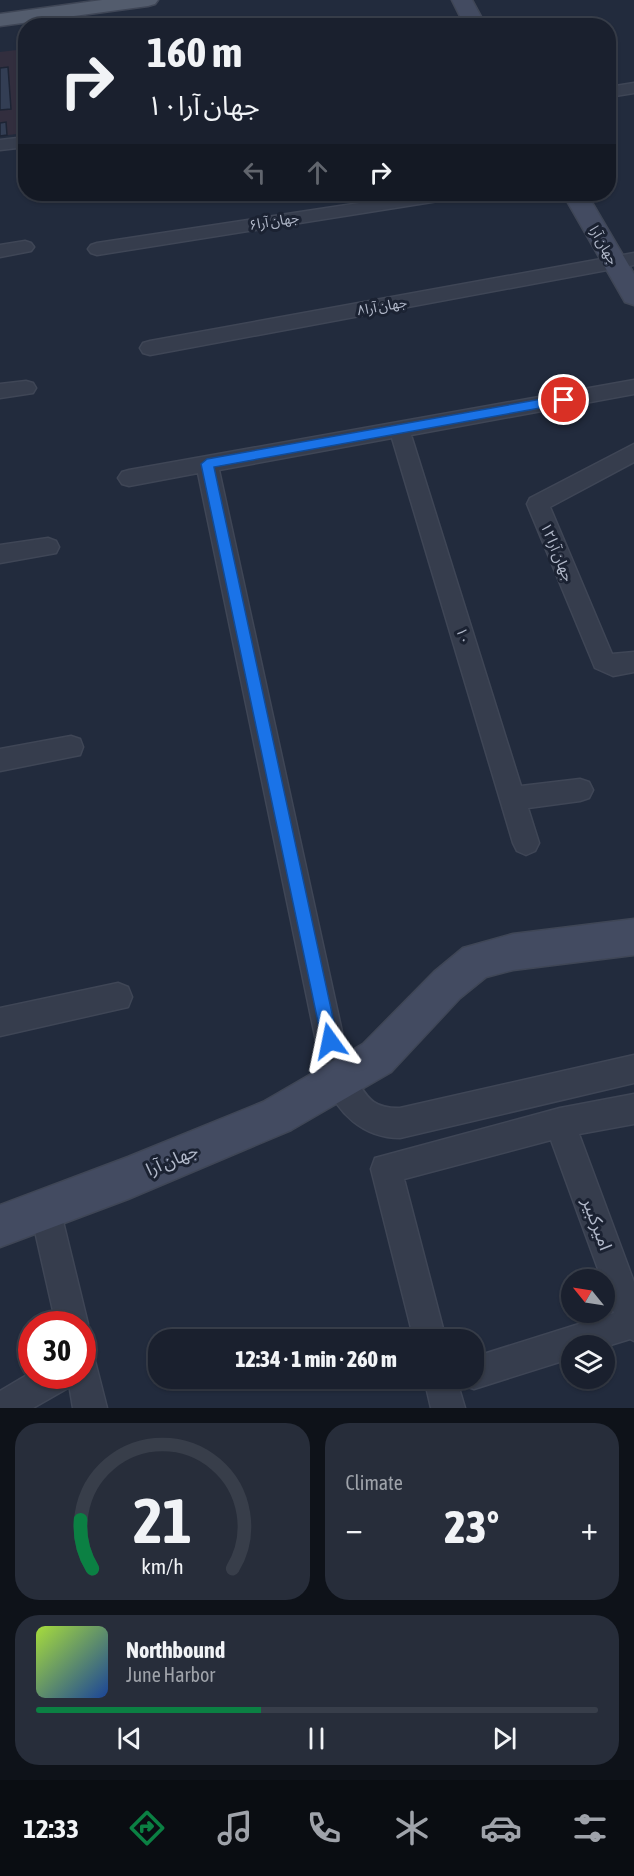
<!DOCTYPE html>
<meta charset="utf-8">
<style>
:root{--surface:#1a202e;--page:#272d3a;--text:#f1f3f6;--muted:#9fa3aa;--line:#383e4a;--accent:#0b8043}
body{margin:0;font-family:"Asap Condensed","Noto Sans Arabic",sans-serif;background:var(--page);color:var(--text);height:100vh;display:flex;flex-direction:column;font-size:22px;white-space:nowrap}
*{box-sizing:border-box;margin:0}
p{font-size:20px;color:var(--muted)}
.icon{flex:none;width:33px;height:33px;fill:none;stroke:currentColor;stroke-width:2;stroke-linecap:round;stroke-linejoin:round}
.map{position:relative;height:1408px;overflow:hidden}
.details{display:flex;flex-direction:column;gap:15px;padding:15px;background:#0e1219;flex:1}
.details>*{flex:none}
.top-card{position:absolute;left:18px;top:18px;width:598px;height:183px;border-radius:24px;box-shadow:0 2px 4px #0004,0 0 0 2px var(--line);background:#1a202e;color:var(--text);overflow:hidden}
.needle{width:39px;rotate:300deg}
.fabs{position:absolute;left:561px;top:1269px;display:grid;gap:12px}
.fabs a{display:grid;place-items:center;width:54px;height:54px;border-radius:50%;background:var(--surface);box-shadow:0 2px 4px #0004,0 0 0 2px var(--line);font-size:30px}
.speed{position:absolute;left:18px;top:1311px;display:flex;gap:12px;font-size:30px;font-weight:700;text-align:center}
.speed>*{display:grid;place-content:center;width:78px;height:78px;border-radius:50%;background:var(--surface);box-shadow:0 2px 4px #0004,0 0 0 2px var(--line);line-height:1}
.speed .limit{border:9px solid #d22;background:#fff;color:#111}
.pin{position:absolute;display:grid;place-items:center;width:51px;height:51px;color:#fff;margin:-26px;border:3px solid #fff;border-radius:50%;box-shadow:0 2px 6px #0007}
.me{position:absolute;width:66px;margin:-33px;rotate:348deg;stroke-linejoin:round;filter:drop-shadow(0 0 4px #0008)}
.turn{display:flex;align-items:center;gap:21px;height:126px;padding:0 30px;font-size:27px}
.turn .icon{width:78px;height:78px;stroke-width:2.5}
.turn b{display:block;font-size:42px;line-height:51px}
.lanes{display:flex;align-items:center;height:57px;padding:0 30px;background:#0003;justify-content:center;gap:30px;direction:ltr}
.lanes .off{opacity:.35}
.big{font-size:45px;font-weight:800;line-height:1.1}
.details .tile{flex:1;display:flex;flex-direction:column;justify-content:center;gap:9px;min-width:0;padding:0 21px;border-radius:24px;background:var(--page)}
.details .dial{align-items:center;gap:0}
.dial svg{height:156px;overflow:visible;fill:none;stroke:var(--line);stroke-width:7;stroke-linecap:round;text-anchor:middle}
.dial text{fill:var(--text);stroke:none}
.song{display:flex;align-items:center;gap:18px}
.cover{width:72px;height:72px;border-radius:9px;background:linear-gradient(135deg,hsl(80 70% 55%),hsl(220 70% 35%))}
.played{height:6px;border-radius:3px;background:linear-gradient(90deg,var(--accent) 40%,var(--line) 40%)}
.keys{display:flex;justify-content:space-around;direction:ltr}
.heat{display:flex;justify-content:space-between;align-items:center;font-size:33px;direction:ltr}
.details .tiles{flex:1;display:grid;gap:15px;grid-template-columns:1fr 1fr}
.tile:last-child{grid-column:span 2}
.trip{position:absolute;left:148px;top:1329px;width:336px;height:60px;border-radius:24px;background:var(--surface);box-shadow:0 2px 4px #0004,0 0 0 2px var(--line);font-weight:800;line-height:60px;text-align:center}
.tabs{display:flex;height:96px;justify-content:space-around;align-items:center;background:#0a0d12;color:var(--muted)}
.tabs .icon{width:42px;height:42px}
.tabs .active{color:var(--accent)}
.tabs b{font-size:27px;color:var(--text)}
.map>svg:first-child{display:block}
</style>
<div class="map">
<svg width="634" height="1408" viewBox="0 0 634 1408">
<rect width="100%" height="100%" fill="#222b3d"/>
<!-- medical -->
<path fill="#322e3e" d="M25,49V133L0,136V52Z"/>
<!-- building -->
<path fill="#333e54" stroke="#1d2434" stroke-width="1.5" d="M8,67L11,109L0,110V68Z
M6,122L7,135L0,136V123Z"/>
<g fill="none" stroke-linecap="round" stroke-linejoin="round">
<!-- street casing -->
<g stroke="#3f4656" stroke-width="3">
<path id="street" d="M473,16L478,18L481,21L478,24L435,26L442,21Z
M634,83V93L609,97V87Z
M26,137V147L0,150V140Z
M419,194H460L457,198L451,199L97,255L91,253L88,249L91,245L97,243Z
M25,241L31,243L34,247L31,251L0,257V245Z
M634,253V265L150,355L143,353L140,348L143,343L150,341Z
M634,380V394L411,435L521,786L580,779L589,782L593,790L589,798L580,801L528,808L539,843L535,851L526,855L517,851L513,843L392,438L219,470L344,1041L340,1051L330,1055L320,1051L316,1041L198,473L129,486L122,484L118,478L122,472L129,470Z
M26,381L33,383L36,388L33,393L0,398V384Z
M634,444V462L550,507L612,654L634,652V672L613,676L595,668L527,504L530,498Z
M48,538L56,541L59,547L56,553L0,563V545Z
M71,736L80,739L83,747L80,755L0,771V749Z
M118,983L128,987L132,997L128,1007L0,1036V1008Z
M634,1055V1083L400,1138C363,1138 337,1113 324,1080L328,1070L338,1066C368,1078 357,1109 400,1108Z
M634,1094V1124L579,1134L634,1282V1341L630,1339L604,1347V1346H572V1358L474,1389L462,1385L460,1378H474V1357L614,1313L604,1287V1280H602L551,1140L404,1179L446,1340H414L371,1169L375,1158L560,1108Z
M45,1194L56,1198L60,1209L88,1324L82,1336V1324H56L30,1209L34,1198Z
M82,1353L94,1357L107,1408H73L69,1384L68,1388L33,1408H0V1391L32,1372V1376H82Z
M424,1378H456L465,1408H431Z"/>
</g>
<!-- secondary casing -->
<g stroke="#3f4656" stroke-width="3">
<path id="secondary" d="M452,0H472L486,26H465Z
M563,194H587L634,274V305L625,302Z
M634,919V955L513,970L486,977L460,998L391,1072L291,1130L128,1199L0,1247V1205L128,1157L263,1102L363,1044L434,972L463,948L513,934Z"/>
</g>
<!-- primary casing -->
<g stroke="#3f4656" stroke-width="3">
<path id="primary" d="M102,0H158L155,4L148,6L0,26V14Z"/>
</g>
<!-- street -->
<use href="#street" fill="#363d4d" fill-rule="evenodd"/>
<!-- secondary -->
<use href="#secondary" fill="#434b61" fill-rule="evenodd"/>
<!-- primary -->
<use href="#primary" fill="#535c6d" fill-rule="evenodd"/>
</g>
<!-- route -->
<path fill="#1a73e8" stroke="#114b97" stroke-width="1.5" d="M564,395L569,400L568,403L214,467L338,1041L336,1046L330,1049L324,1046L322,1041L201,464L207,459Z"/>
<g text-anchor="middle" stroke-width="6" stroke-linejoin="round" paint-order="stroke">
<!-- far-street labels -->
<g font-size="14" fill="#b1b8c9" stroke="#1b2232">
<text transform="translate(274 221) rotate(-9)" y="5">جهان آرا۶</text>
<text transform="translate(604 245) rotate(60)" y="5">جهان آرا</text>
<text transform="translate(382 306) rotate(-10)" y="5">جهان آرا۸</text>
</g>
<!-- street labels -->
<g font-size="15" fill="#b1b8c9" stroke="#1b2232">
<text transform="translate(557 552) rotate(67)" y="5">جهان آرا۱۲</text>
<text transform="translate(463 636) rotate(73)" y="5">۱۰</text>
</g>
<!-- near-street labels -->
<g font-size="18" fill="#b1b8c9" stroke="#1b2232">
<text transform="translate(172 1160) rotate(-23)" y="6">جهان آرا</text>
<text transform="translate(597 1224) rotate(70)" y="6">امیرکبیر</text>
</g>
</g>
</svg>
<div class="fabs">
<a><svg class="needle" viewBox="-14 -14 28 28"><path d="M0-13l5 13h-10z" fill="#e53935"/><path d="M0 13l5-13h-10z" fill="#9fa3aa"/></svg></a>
<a><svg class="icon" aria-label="layers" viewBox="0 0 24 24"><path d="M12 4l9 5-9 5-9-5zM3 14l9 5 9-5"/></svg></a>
</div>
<div class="speed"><div class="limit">30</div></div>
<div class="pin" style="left:564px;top:400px;background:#d93025"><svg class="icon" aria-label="arrive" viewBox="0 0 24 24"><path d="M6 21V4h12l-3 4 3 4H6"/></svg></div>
<svg class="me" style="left:330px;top:1041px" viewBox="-20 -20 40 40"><path d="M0-17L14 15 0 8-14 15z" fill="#1a73e8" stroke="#fff" stroke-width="4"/></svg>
<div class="trip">12:34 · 1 min · 260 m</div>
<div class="top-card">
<div class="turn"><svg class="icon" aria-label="right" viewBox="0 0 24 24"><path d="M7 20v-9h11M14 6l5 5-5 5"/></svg><div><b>160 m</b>جهان آرا۱۰</div></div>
<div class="lanes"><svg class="icon off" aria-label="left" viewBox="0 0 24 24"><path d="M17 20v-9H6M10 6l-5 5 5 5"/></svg><svg class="icon off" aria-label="ahead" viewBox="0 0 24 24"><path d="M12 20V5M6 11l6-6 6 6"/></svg><svg class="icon" aria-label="right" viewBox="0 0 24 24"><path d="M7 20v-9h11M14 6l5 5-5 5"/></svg></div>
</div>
</div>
<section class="details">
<div class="tiles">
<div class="tile dial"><svg viewBox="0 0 100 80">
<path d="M14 69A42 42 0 1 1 86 69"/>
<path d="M14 69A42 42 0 0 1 8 44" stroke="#0b8043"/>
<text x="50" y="56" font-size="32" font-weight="700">21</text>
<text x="50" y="72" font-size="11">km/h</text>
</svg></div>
<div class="tile"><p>Climate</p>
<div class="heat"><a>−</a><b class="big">23°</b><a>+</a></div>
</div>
<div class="tile">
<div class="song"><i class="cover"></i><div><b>Northbound</b><p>June Harbor</p></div></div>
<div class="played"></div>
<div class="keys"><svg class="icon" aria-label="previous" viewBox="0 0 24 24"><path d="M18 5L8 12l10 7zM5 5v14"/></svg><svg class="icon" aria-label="pause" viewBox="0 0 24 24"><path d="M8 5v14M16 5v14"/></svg><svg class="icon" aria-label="next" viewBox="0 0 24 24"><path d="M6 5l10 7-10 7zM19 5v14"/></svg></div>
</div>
</div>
</section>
<nav class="tabs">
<b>12:33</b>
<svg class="icon active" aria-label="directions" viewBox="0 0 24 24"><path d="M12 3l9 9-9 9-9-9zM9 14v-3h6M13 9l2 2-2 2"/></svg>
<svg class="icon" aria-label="music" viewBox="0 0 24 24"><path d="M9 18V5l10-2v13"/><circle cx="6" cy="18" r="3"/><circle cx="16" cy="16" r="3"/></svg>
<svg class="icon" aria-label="phone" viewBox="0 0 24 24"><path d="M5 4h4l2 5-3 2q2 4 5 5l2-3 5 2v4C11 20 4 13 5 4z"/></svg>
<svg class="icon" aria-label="climate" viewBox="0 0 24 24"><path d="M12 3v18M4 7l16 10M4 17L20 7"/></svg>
<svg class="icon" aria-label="car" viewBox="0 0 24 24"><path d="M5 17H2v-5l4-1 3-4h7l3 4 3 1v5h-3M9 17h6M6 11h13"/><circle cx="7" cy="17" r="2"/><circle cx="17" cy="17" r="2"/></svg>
<svg class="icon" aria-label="filters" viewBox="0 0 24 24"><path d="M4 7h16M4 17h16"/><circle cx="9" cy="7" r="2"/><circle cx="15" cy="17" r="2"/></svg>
</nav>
